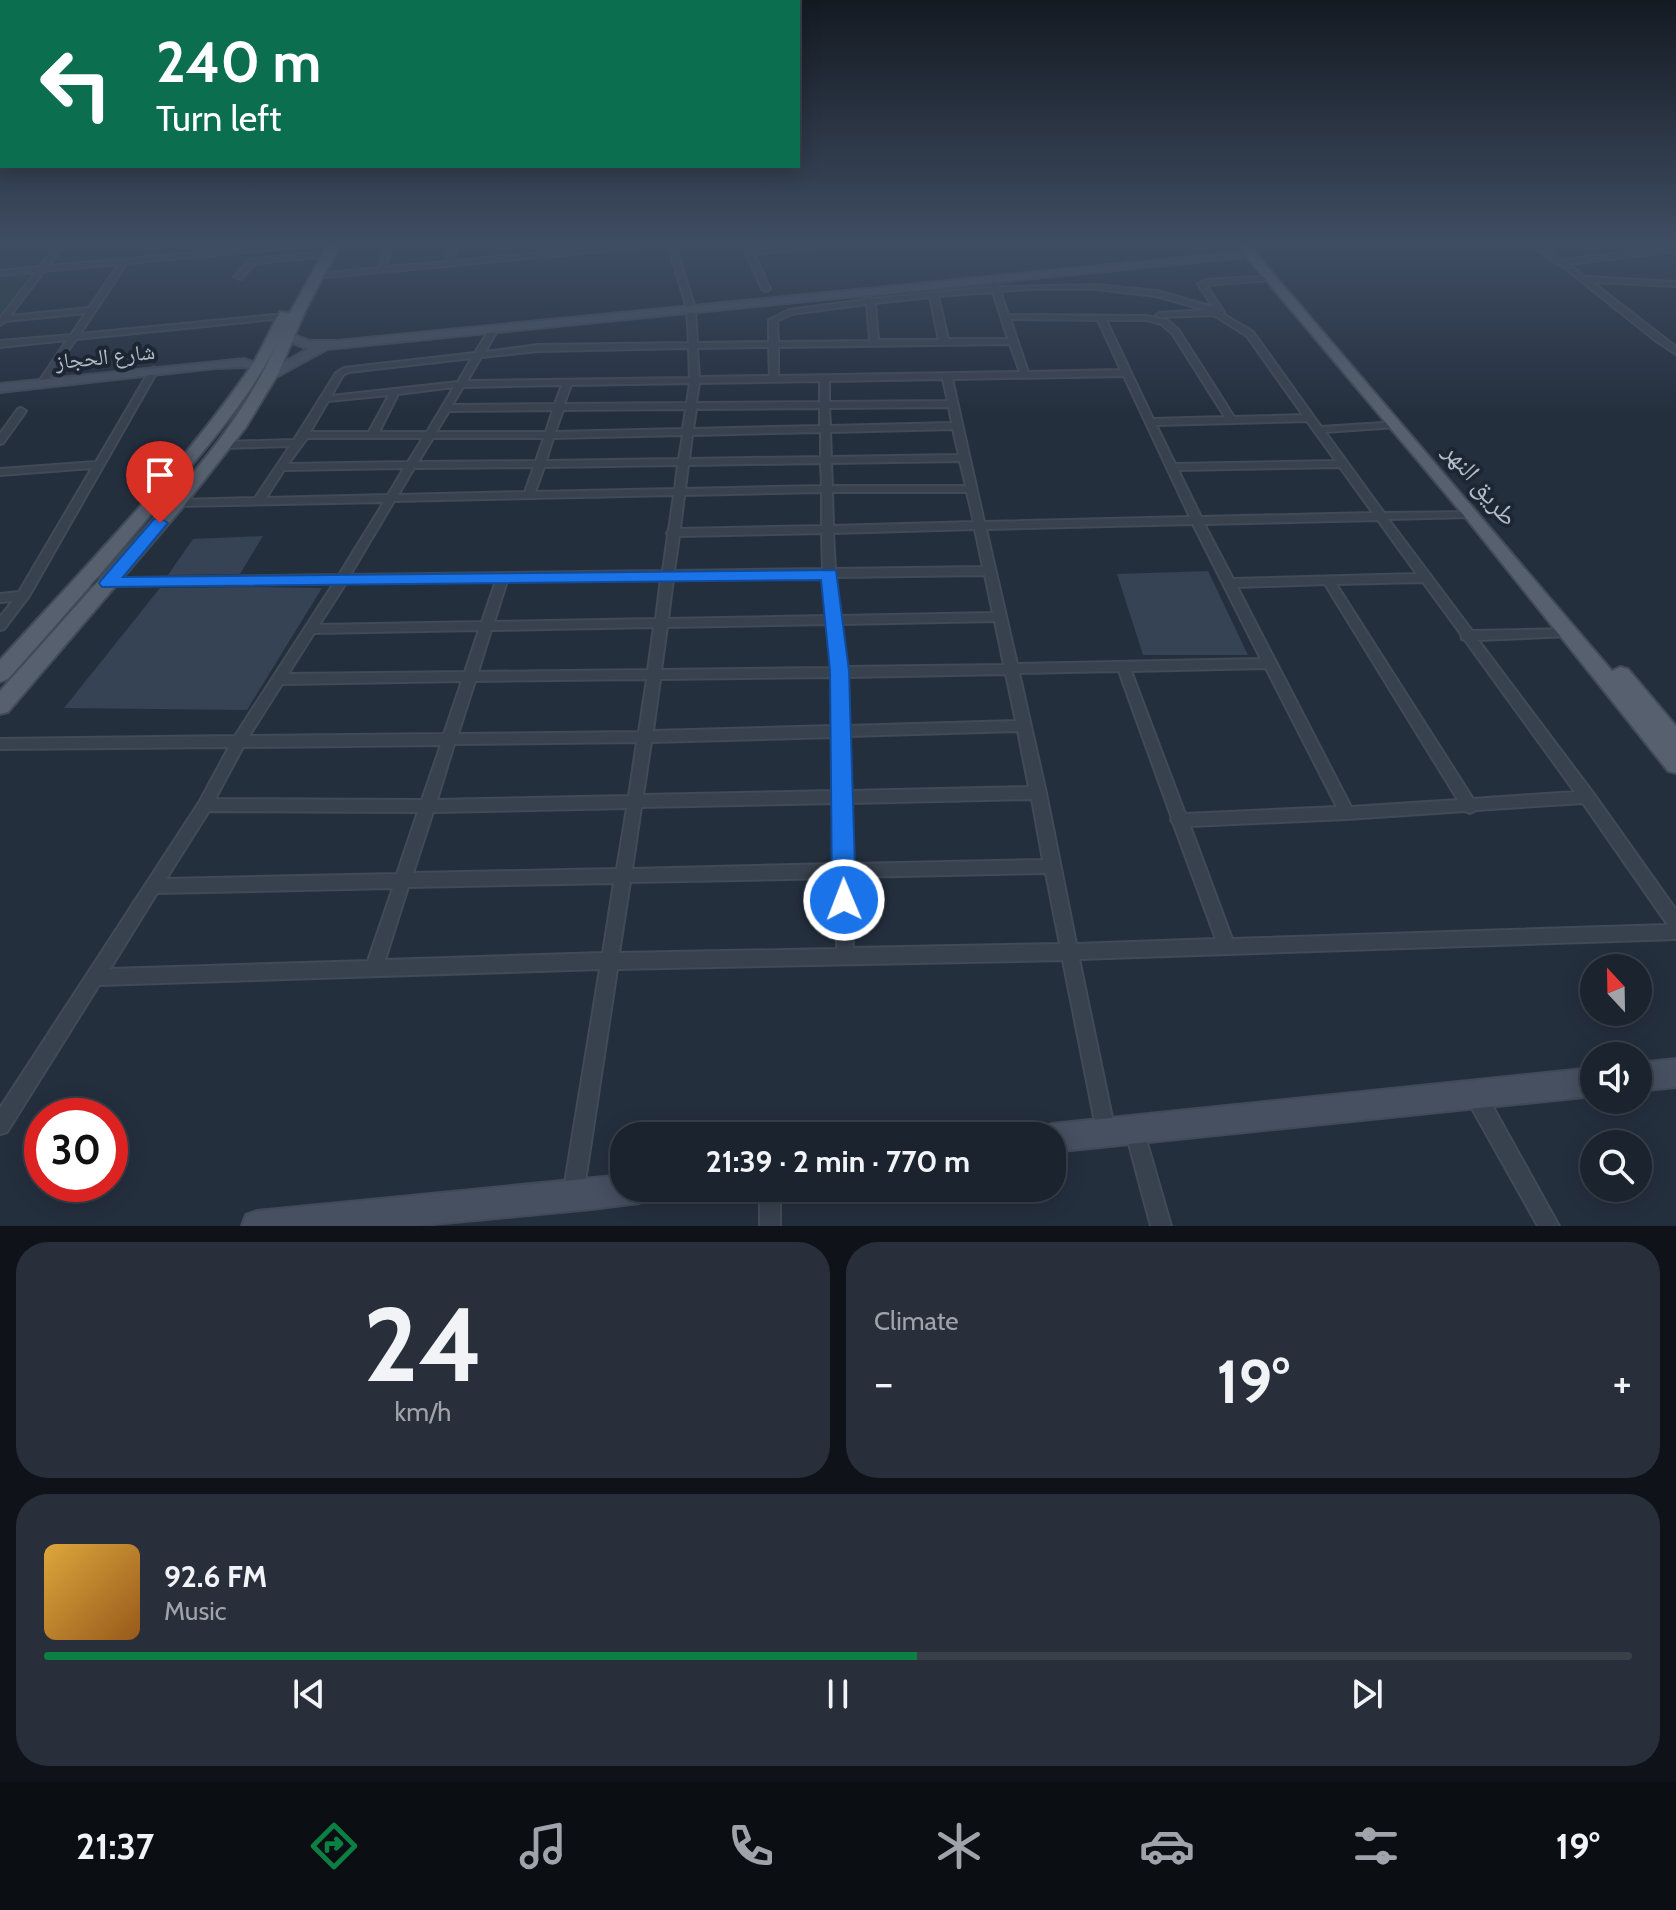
<!DOCTYPE html>
<meta charset="utf-8">
<style>
:root{--surface:#1b232e;--page:#282f3a;--text:#f1f3f6;--muted:#a0a4aa;--line:#39404a;--accent:#0b8043}
body{margin:0;font-family:Cabin,"Noto Naskh Arabic",sans-serif;background:var(--page);color:var(--text);height:100vh;display:flex;flex-direction:column;font-size:30px;white-space:nowrap}
*{box-sizing:border-box;margin:0}
p{font-size:26px;color:var(--muted)}
.icon{flex:none;width:44px;height:44px;fill:none;stroke:currentColor;stroke-width:2;stroke-linecap:round;stroke-linejoin:round}
.map{position:relative;height:1226px;overflow:hidden}
.panel{display:flex;flex-direction:column;gap:16px;padding:16px;background:#0f1319;flex:1}
.panel>*{flex:none}
.top-card{position:absolute;left:0px;top:0px;width:800px;height:168px;box-shadow:0 4px 20px #0003,0 0 0 2px var(--line);background:#0b6e4f;color:#fff;overflow:hidden}
.needle{width:52px;rotate:338deg}
.controls{position:absolute;left:1580px;top:954px;display:grid;gap:16px}
.controls a{display:grid;place-items:center;width:72px;height:72px;border-radius:50%;background:var(--surface);box-shadow:0 4px 20px #0003,0 0 0 2px var(--line);font-size:40px}
.speed{position:absolute;left:24px;top:1098px;display:flex;gap:16px;font-size:40px;font-weight:700;text-align:center}
.speed>*{display:grid;place-content:center;width:104px;height:104px;border-radius:50%;background:var(--surface);box-shadow:0 4px 20px #0003,0 0 0 2px var(--line);line-height:1}
.speed .limit{border:12px solid #d22;background:#fff;color:#111}
.pin{position:absolute;display:grid;place-items:center;width:68px;height:68px;color:#fff;margin:-82px -34px;border-radius:50% 50% 50% 0;rotate:-45deg;box-shadow:0 0 8px #0007}
.pin .icon{rotate:45deg}
.me{position:absolute;width:88px;margin:-44px;rotate:359deg;stroke-linejoin:round;filter:drop-shadow(0 0 6px #0008)}
.turn{display:flex;align-items:center;gap:28px;height:168px;padding:0 24px;font-size:36px}
.turn .icon{width:104px;height:104px;stroke-width:2.5}
.turn b{display:block;font-size:56px;line-height:68px}
.big{font-size:60px;font-weight:700;line-height:1.1}
.panel .tile{flex:1;display:flex;flex-direction:column;justify-content:center;gap:12px;min-width:0;padding:0 28px;border-radius:32px;background:var(--page)}
.panel .dial{align-items:center;gap:0}
.dial b{font-size:104px;line-height:1}
.song{display:flex;align-items:center;gap:24px}
.cover{width:96px;height:96px;border-radius:12px;background:linear-gradient(135deg,hsl(40 70% 55%),hsl(30 70% 35%))}
.played{height:8px;border-radius:4px;background:linear-gradient(90deg,var(--accent) 55%,var(--line) 55%)}
.keys{display:flex;justify-content:space-around;direction:ltr}
.heat{display:flex;justify-content:space-between;align-items:center;font-size:44px;direction:ltr}
.panel .tiles{flex:1;display:grid;gap:16px;grid-template-columns:1fr 1fr}
.tile:last-child{grid-column:span 2}
.trip{position:absolute;left:610px;top:1122px;width:456px;height:80px;border-radius:32px;background:var(--surface);box-shadow:0 4px 20px #0003,0 0 0 2px var(--line);font-weight:700;line-height:80px;text-align:center}
.tabs{display:flex;height:128px;justify-content:space-around;align-items:center;background:#0b0e12;color:var(--muted)}
.tabs .icon{width:56px;height:56px}
.tabs .selected{color:var(--accent)}
.tabs b{font-size:36px;color:var(--text)}
.map>svg:first-child{display:block}
</style>
<div class="map">
<svg width="1676" height="1226" viewBox="0 0 1676 1226">
<rect width="100%" height="100%" fill="#242f3e"/>
<!-- green -->
<path fill="#263c3f" d="M44,268L0,321V272Z"/>
<!-- building -->
<path fill="#364354" d="M263,536L240,574L168,575L193,539Z
M1208,571L1248,655H1143L1117,574Z
M160,588L254,587L322,588L247,710L64,708Z"/>
<g fill="none" stroke-linecap="round" stroke-linejoin="round">
<!-- street casing -->
<g stroke="#414a57" stroke-width="4">
<path id="street" d="M13,243H38L34,245L0,248V244Z
M59,243H66L48,266L304,243H328L324,245L127,263L80,334L285,314L289,316L285,318L76,339L45,385L42,386L38,383L67,340L0,347V341L71,335L86,313L6,321L0,325V318L36,272L0,275V271L39,267ZM119,264L89,308L10,316L44,271Z
M384,243H392L386,267L447,262L449,243H456L454,261L646,243H674L695,308L697,343L769,342V320L789,310L865,300V297H868L872,299L991,287L990,284L994,282L999,287L1096,285L1157,291L1213,307L1198,284L1206,280L1273,276V280H1270L1206,285L1224,312L1223,314L1253,332L1321,427L1399,422V426L1396,427L1325,432L1384,513L1476,512L1477,514L1472,517L1388,519L1472,631L1573,629L1575,632L1573,635L1569,636L1478,640L1593,793L1676,910V939L1079,959L1115,1132L1113,1139L1106,1141L1099,1139L1097,1132L1063,960L617,969L583,1195L580,1202L573,1205L566,1202L563,1195L600,969L99,985L7,1132L0,1134V1108L200,801L229,747L0,749V739L235,736L334,583L82,586L76,582L78,579L339,575L384,502L177,506L172,503L177,500L255,498L290,446L224,448L219,445L224,442L294,440L336,373L344,368L475,353L491,327H494L498,329L485,352L538,345L689,343L687,308L668,245L317,278L313,276L317,274L379,268ZM1029,289H1096L1156,296L1206,310L1160,313L1156,315L1160,317L1214,315L1247,336L1303,415L1234,417L1178,329L1167,320L1147,316L1008,315L1000,291ZM993,292L1008,339H948L938,296ZM930,297L939,340H878L875,303ZM867,304L870,341L778,342L777,321L791,314ZM1010,319L1098,320L1121,370L1028,372ZM1106,320H1147L1161,324L1172,333L1225,417L1153,419ZM1010,344L1020,372L778,376V347ZM769,347L770,376L699,377L697,348ZM689,348L690,378L467,381L481,357L538,351ZM472,358L458,382L331,396L343,375L349,372ZM1124,376L1190,517L984,522L952,379ZM943,379L948,401L829,402V381ZM820,381V402L696,403L699,383ZM690,383L687,403L564,404L571,385ZM562,385L555,404L452,405L463,387ZM454,387L427,432H379L398,394ZM389,395L369,432H310L328,401ZM949,407L952,423L830,426L829,408ZM820,408V426L693,429L696,409ZM686,409L683,429L555,432L563,410ZM553,410L546,432H436L449,411ZM1307,421L1336,461L1175,464L1156,425ZM953,429L959,455L831,457L830,432ZM821,432V457L689,459L692,435ZM683,435L679,459L546,461L553,438ZM307,438H423L408,462L288,464ZM433,438H544L536,461L418,462ZM960,461L966,486H832L831,463ZM821,463L822,486L685,489L688,465ZM678,465L675,489L535,492L544,467ZM534,467L525,492L398,495L414,468ZM1340,467L1373,513L1201,517L1178,470ZM404,468L388,495L266,498L284,470ZM822,492V526L680,529L684,495ZM832,492H967L974,522L833,526ZM674,495L669,530L667,533L668,535L663,571L350,575L394,501ZM1378,520L1417,574L1233,579L1204,524ZM1193,524L1261,659L1017,664L986,529ZM975,529L983,567L835,569L833,533ZM822,533L823,569L674,571L679,536ZM985,575L993,613L840,616L835,577ZM824,577L828,616L668,619L673,579ZM661,579L656,619L494,622L507,581ZM496,581L482,622L319,625L346,583ZM1423,582L1461,634L1462,639L1465,640L1575,792L1473,799L1336,584ZM1325,584L1458,800L1351,807L1237,587ZM995,621L1004,665L846,667L841,624ZM829,624L833,668L661,670L667,627ZM654,627L648,670L478,672L491,630ZM479,630L465,672L288,674L314,633ZM1266,668L1337,807L1185,814L1131,671ZM1119,671L1172,818L1171,820L1174,825L1216,939L1076,944L1046,793L1019,673ZM1006,674L1016,721L848,726L847,677ZM834,677V726L653,731L660,679ZM647,679L639,732L458,734L475,681ZM462,681L444,734L249,736L282,684ZM1018,731L1029,787L849,791L848,736ZM834,737L835,791L643,795L651,742ZM637,742L629,796L437,800L454,744ZM441,745L422,800L215,799L243,747ZM1032,799L1043,860L851,864L850,803ZM835,803L836,864L632,869L641,807ZM1583,803L1668,925L1232,939L1190,826L1347,819L1465,811L1470,813L1476,810ZM627,808L617,869L413,873L433,812ZM209,811L418,812L397,874L166,879ZM1046,873L1060,944L853,948L851,877ZM836,878L837,949L619,953L630,882ZM614,883L603,953L385,960L408,887ZM393,888L368,961L110,969L157,893Z
M742,243H749L752,250L826,243H850L846,245L754,254L770,289L766,291L762,289Z
M1527,243H1536L1562,260L1676,247V251L1568,264L1585,277L1676,282V286L1592,282L1676,347V354L1655,340L1566,269Z
M317,253L321,255L320,257L255,263L241,279L234,277L250,259Z
M154,367L158,370L29,596L4,629L0,630V617L13,601L0,602V594L19,592L92,468L0,475V469L96,462L150,370Z
M21,408L26,411L3,443L0,444V434L18,409Z
M1476,1087L1483,1089L1559,1226H1538L1469,1103L1467,1096L1469,1089Z
M1134,1120L1141,1122L1143,1129L1171,1226H1151L1125,1129L1127,1122Z
M760,1188H780V1226H760Z"/>
</g>
<!-- secondary casing -->
<g stroke="#414a57" stroke-width="4">
<path id="secondary" d="M1253,251L1257,252V256L327,349L276,377H266L264,374L308,349L285,340L283,337L289,333L310,341H336Z
M245,359L265,367L258,371L244,367L215,368L0,392V384Z
M1676,1059V1087L1638,1091V1063Z
M1594,1068V1096L1052,1152V1136H1039L1042,1128L1052,1124Z
M624,1175V1188H654L649,1198L639,1203L591,1209L413,1226H242L246,1215L257,1211Z"/>
</g>
<!-- primary casing -->
<g stroke="#414a57" stroke-width="4">
<path id="primary" d="M329,243H341L306,309L278,374L246,427L183,507L8,712L0,714V691C45,641 89,591 134,541C187,481 243,420 276,345C251,395 215,437 180,479C124,548 66,614 8,679L0,682V660C85,567 175,475 248,371C261,353 269,331 280,312L290,313Z
M1235,243H1247L1612,671L1620,667L1628,669L1676,726V773L1668,771L1466,518Z"/>
</g>
<!-- street -->
<use href="#street" fill="#38414e" fill-rule="evenodd"/>
<!-- secondary -->
<use href="#secondary" fill="#465061" fill-rule="evenodd"/>
<!-- primary -->
<use href="#primary" fill="#56606e" fill-rule="evenodd"/>
</g>
<!-- sky -->
<linearGradient id="sky" x2="0" y2="1"><stop stop-color="#141a22"/><stop offset="0.59" stop-color="#3f4d63"/><stop offset="1" stop-color="#3f4d63" stop-opacity="0"/></linearGradient>
<rect width="1676" height="414" fill="url(#sky)"/>
<!-- route -->
<path fill="#1a73e8" stroke="#114b97" stroke-width="2" d="M160,518L168,523L123,577L836,570L849,671L856,900L853,907L844,910L836,907L832,900L830,671L821,580L102,587L99,583L102,579L154,519Z"/>
<g text-anchor="middle" stroke-width="8" stroke-linejoin="round" paint-order="stroke">
<!-- far-street labels -->
<g font-size="22" fill="#b4bcc9" stroke="#1d2633">
<text transform="translate(105 356) rotate(-6)" y="8">شارع الحجاز</text>
</g>
<!-- street labels -->
<g font-size="26" fill="#b4bcc9" stroke="#1d2633">
<text transform="translate(1481 484) rotate(50)" y="9">طريق النهر</text>
</g>
</g>
</svg>
<div class="controls">
<a><svg class="needle" viewBox="-14 -14 28 28"><path d="M0-13l5 13h-10z" fill="#e53935"/><path d="M0 13l5-13h-10z" fill="#a0a4aa"/></svg></a>
<a><svg class="icon" aria-label="sound" viewBox="0 0 24 24"><path d="M4 9h4l5-4v14l-5-4H4zM17 9q2 3 0 6"/></svg></a>
<a><svg class="icon" aria-label="search" viewBox="0 0 24 24"><circle cx="10" cy="10" r="6"/><path d="M15 15l6 6"/></svg></a>
</div>
<div class="speed"><div class="limit">30</div></div>
<div class="pin" style="left:160px;top:523px;background:#d93025"><svg class="icon" aria-label="arrive" viewBox="0 0 24 24"><path d="M6 21V4h12l-3 4 3 4H6"/></svg></div>
<svg class="me" style="left:844px;top:900px" viewBox="-20 -20 40 40"><circle r="17" fill="#1a73e8" stroke="#fff" stroke-width="3"/><path d="M0-11L8 9 0 5-8 9z" fill="#fff"/></svg>
<div class="trip">21:39 · 2 min · 770 m</div>
<div class="top-card">
<div class="turn"><svg class="icon" aria-label="left" viewBox="0 0 24 24"><path d="M17 20v-9H6M10 6l-5 5 5 5"/></svg><div><b>240 m</b>Turn left</div></div>
</div>
</div>
<section class="panel">
<div class="tiles">
<div class="tile dial"><b>24</b><p>km/h</p></div>
<div class="tile"><p>Climate</p>
<div class="heat"><a>−</a><b class="big">19°</b><a>+</a></div>
</div>
<div class="tile">
<div class="song"><i class="cover"></i><div><b>92.6 FM</b><p>Music</p></div></div>
<div class="played"></div>
<div class="keys"><svg class="icon" aria-label="previous" viewBox="0 0 24 24"><path d="M18 5L8 12l10 7zM5 5v14"/></svg><svg class="icon" aria-label="pause" viewBox="0 0 24 24"><path d="M8 5v14M16 5v14"/></svg><svg class="icon" aria-label="next" viewBox="0 0 24 24"><path d="M6 5l10 7-10 7zM19 5v14"/></svg></div>
</div>
</div>
</section>
<nav class="tabs">
<b>21:37</b>
<svg class="icon selected" aria-label="directions" viewBox="0 0 24 24"><path d="M12 3l9 9-9 9-9-9zM9 14v-3h6M13 9l2 2-2 2"/></svg>
<svg class="icon" aria-label="music" viewBox="0 0 24 24"><path d="M9 18V5l10-2v13"/><circle cx="6" cy="18" r="3"/><circle cx="16" cy="16" r="3"/></svg>
<svg class="icon" aria-label="phone" viewBox="0 0 24 24"><path d="M5 4h4l2 5-3 2q2 4 5 5l2-3 5 2v4C11 20 4 13 5 4z"/></svg>
<svg class="icon" aria-label="climate" viewBox="0 0 24 24"><path d="M12 3v18M4 7l16 10M4 17L20 7"/></svg>
<svg class="icon" aria-label="car" viewBox="0 0 24 24"><path d="M5 17H2v-5l4-1 3-4h7l3 4 3 1v5h-3M9 17h6M6 11h13"/><circle cx="7" cy="17" r="2"/><circle cx="17" cy="17" r="2"/></svg>
<svg class="icon" aria-label="filters" viewBox="0 0 24 24"><path d="M4 7h16M4 17h16"/><circle cx="9" cy="7" r="2"/><circle cx="15" cy="17" r="2"/></svg>
<b>19°</b>
</nav>
